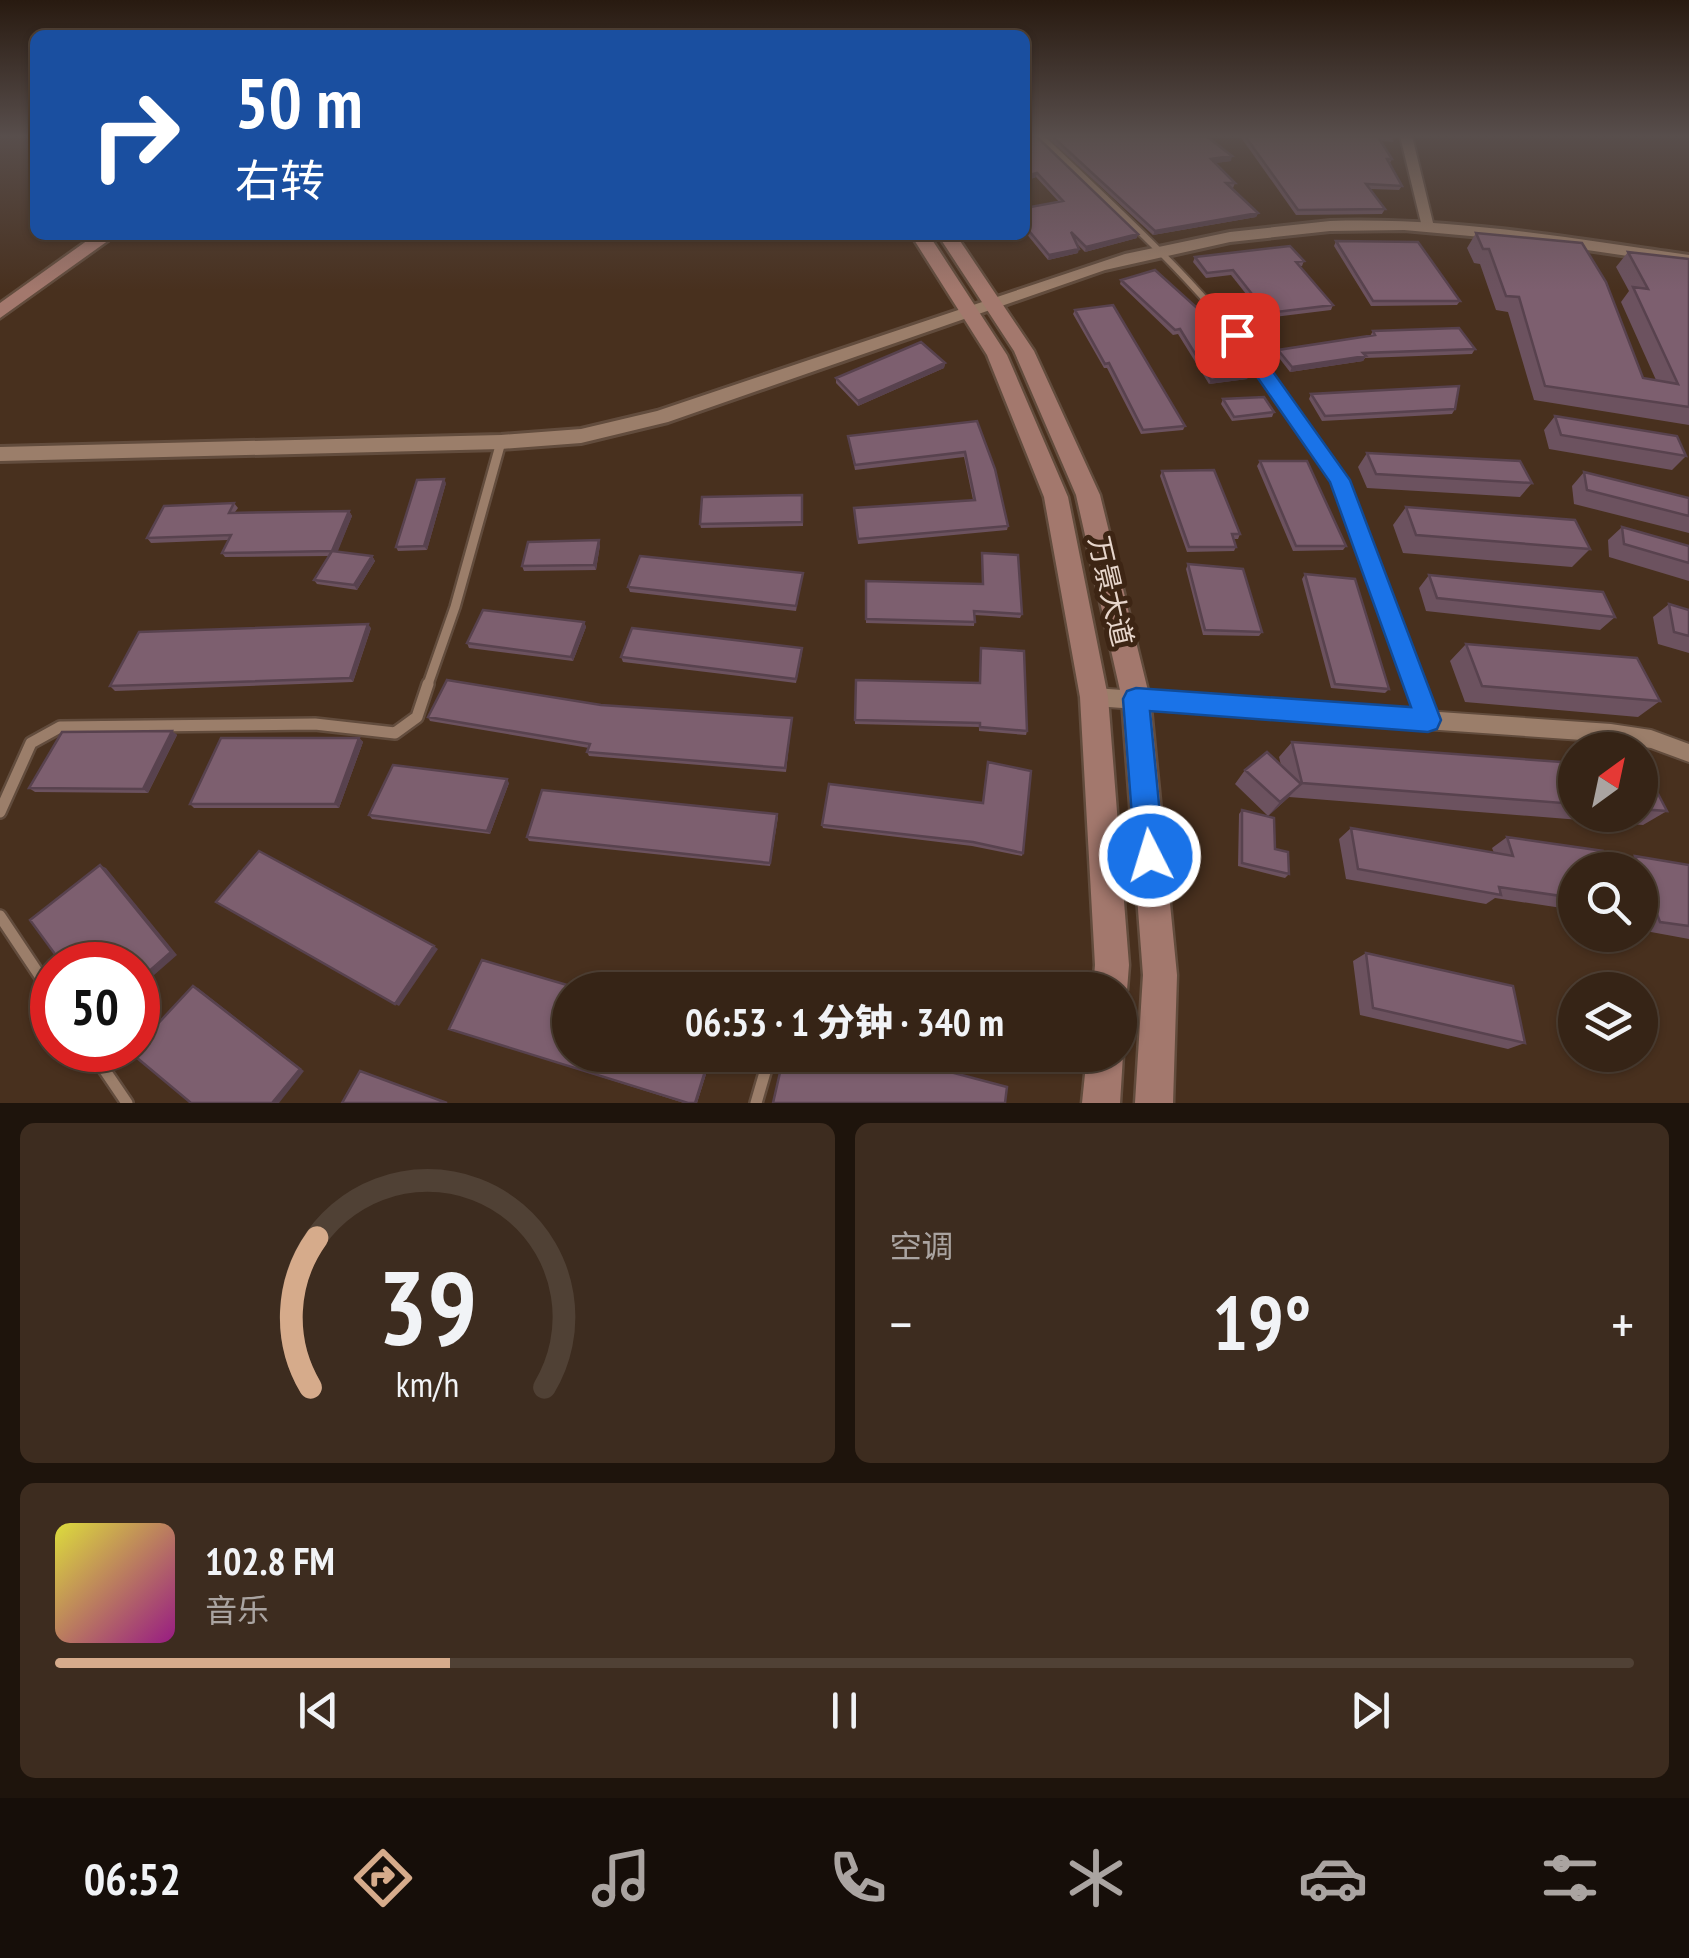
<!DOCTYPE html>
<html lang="zh">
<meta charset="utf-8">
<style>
:root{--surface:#362416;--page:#3d2c1f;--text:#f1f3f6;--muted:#aaa4a1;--line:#504135;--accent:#d6ab8b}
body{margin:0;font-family:"PT Sans Narrow","Noto Sans SC",sans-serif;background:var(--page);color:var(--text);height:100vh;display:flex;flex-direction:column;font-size:38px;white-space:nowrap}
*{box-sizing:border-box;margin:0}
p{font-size:32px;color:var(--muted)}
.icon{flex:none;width:55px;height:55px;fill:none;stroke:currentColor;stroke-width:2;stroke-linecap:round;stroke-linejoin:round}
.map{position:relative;height:1103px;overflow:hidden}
.sheet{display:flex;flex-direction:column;gap:20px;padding:20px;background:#1e140c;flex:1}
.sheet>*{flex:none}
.guide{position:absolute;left:30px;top:30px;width:1000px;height:210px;border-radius:15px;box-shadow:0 2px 8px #0004,0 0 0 2px var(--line);background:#1a4fa0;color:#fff;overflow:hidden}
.needle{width:65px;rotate:33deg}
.fabs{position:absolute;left:1558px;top:732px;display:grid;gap:20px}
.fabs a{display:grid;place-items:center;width:100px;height:100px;border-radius:50%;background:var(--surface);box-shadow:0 2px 8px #0004,0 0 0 2px var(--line);font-size:50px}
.speed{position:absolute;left:30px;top:942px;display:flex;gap:20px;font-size:50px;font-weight:700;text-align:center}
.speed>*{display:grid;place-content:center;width:130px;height:130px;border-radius:50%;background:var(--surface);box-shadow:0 2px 8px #0004,0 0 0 2px var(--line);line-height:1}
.speed .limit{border:15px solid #d22;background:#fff;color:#111}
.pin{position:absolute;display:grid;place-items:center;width:85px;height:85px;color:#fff;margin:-42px;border-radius:20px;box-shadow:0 5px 15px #0006}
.me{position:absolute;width:110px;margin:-55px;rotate:355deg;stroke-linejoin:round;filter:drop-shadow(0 0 8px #0008)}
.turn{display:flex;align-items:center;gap:35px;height:210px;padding:0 40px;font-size:45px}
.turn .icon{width:130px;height:130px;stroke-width:2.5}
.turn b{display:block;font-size:70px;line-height:85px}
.big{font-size:75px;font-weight:800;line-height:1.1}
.sheet .widget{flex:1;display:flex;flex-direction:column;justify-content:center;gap:15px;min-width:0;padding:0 35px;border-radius:15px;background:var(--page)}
.sheet .dial{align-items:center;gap:0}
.dial svg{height:260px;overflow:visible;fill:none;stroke:var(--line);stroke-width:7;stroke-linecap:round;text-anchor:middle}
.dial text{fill:var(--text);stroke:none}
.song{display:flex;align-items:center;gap:30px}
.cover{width:120px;height:120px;border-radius:15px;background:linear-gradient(135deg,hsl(60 70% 55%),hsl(310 70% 35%))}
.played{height:10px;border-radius:5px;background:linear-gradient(90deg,var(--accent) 25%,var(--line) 25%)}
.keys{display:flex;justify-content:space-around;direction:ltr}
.heat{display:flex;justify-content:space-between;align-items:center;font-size:55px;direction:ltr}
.sheet .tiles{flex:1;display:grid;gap:20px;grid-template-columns:1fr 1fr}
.widget:last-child{grid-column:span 2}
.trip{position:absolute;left:552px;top:972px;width:585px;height:100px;border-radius:50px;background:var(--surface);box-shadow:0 2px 8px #0004,0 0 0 2px var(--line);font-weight:800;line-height:100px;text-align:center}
.dock{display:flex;height:160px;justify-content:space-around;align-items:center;background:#160e09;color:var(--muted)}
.dock .icon{width:70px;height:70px}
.dock .on{color:var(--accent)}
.dock b{font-size:45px;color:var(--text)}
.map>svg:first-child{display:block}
</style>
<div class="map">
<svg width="1689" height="1103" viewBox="0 0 1689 1103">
<rect width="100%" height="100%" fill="#48301e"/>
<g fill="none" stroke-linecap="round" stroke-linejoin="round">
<!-- service-far2 casing -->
<g stroke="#624c3d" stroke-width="10">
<path id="service-far2" d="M1040,136C1118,211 1201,284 1264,373"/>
</g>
<!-- service-far1 casing -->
<g stroke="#624c3d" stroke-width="14">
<path id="service-far1" d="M1262,370L1340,480L1416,687
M427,687L455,607L501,442"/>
</g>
<!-- service casing -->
<g stroke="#624c3d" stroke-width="16">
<path id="service" d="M1415,684L1428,719
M0,812L31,743L60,727L315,724L395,733L417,717L428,684
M0,916L52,994
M91,1050L127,1103
M756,1103L770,1055"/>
</g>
<!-- minor casing -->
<g stroke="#624c3d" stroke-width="4">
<path id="minor" d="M1400,136H1412L1434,227L1432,230L1422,227Z
M1094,688L1611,724L1651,730L1689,744V762L1651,748L1611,742L1094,706L1087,703L1084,697L1087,691Z"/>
</g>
<!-- tertiary casing -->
<g stroke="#624c3d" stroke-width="6">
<path id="tertiary" d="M1330,221C1451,217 1569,238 1689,255V265L1526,241L1404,230L1330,231L1230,242L1105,270L668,422L581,443L501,449L0,461V447L501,435L581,429L657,411L1125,254L1230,232Z"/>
</g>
<!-- secondary casing -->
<g stroke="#624c3d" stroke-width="5">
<path id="secondary" d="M95,235H116L0,318V303Z
M911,235H929L1007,355L1068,497L1108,697L1129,965L1127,990L1120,1003V990H1093L1095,965L1080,697L1044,497L987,355Z
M938,235H956L1034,351L1100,495L1150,699L1177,975L1173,1103H1135L1143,975L1122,699L1076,495L1014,351Z
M1120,1048L1123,1055L1120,1103H1082L1087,1055H1120Z"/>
</g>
<!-- service-far2 -->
<use href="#service-far2" stroke="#9b7e6a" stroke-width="6"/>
<!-- service-far1 -->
<use href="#service-far1" stroke="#9b7e6a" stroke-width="9"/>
<!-- service -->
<use href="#service" stroke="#9b7e6a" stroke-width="11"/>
<!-- minor -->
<use href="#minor" fill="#9b7e6a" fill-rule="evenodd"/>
<!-- tertiary -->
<use href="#tertiary" fill="#9b7e6a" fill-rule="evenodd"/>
<!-- secondary -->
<use href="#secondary" fill="#a3786d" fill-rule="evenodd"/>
</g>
<!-- wall -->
<path fill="#6c525f" d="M1025,136L1137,238L1085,252L1076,243L1078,253L1048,260L1025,232V208L1059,202L1036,177L1025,181Z
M1046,136H1206L1231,161L1214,163L1235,183L1233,188H1231L1258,213L1256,217L1153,235Z
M1240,136H1394L1393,142L1381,141L1392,159L1390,163L1402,186L1399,190L1370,189L1385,209L1382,214L1296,215Z
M1476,233L1643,378L1656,380L1621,302L1629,291L1616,267L1628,252L1689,259V425L1534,400L1508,312L1496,310L1480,264L1474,263L1467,248Z
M1336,241L1460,301L1457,305L1371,306L1334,246Z
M1195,257L1304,261L1302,266H1299L1333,305L1331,310L1265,318L1231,275L1206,278L1193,262Z
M1121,280L1249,374L1247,379L1209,384L1178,334L1173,335L1120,284Z
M1075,310L1185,426L1183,430L1141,434L1107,368H1104L1073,314Z
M1373,331L1475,349L1472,354L1365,358L1363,361L1290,372L1276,354L1278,350L1370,336Z
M945,363L944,368L858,406L836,383V378Z
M1311,394L1455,409L1452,414L1322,421L1309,399Z
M1223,399L1274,412L1272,417L1232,421L1221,404Z
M1555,416L1686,456L1672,470L1549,449L1544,430Z
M977,421L1008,526L1007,530L858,544L854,512L973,500L964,457L855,470L848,436Z
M1367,453L1532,483L1520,497L1367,488L1358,467Z
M1260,461L1346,546L1343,550L1293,551L1257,466Z
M1162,471L1240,534L1238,539H1234L1236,547L1234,551L1187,552L1160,476Z
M1584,472L1689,498V533L1574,504L1572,486Z
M446,483L427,550L398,551L396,547Z
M802,495L803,526L701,528L700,524Z
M234,503L238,508L235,512L349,511L352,516L337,552L372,556L375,561L357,590L317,584L314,580L329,556L225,557L222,553L228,540L151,543L147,538Z
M1406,507L1590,549L1572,567L1403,553L1393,525Z
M1622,527L1689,546V581L1609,557L1608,540Z
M600,545L596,570L524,571L522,566Z
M982,553L1022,614L1020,618L975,615L974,626L866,623V581L982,584Z
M1188,564L1262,632L1259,636L1203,635L1186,569Z
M803,573L796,611L630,592L628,587Z
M1305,574L1389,689L1385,693L1331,688L1302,579Z
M1429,575L1615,617L1600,630L1426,611L1419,588Z
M1669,604L1689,610V653L1658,644L1653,617Z
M584,622L586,627L573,661L469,648L467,643Z
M371,628L353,682L115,691L110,686Z
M1466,644L1660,701L1638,717L1465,702L1450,661Z
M981,648L1027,731L1026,735L979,731V727L855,724L856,680L979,683Z
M802,653L796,683L623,662L621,657Z
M601,705L792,718L786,772L589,756L587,752L589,748L430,721L428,717Z
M172,731L177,735L148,793L35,792L29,788Z
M359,738L363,742L339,808H194L190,804Z
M1292,742L1575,763V815H1640V768L1667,811L1643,825L1289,797L1268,816L1235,784L1245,770L1281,765L1279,757Z
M509,783L490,834L372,819L369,815Z
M982,803L1023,853L1022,856L972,846L823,828L822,825Z
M1242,810L1289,874L1285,878L1238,866L1239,814Z
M778,817L770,866L529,841L527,837Z
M1351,828L1494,853L1492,848L1507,837L1575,870V910L1495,898L1486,904L1346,879L1339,839Z
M1635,856L1689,865V939L1640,930V870H1618L1617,866Z
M1366,953L1525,1043L1508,1049L1360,1015L1353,961Z
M449,1029L570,1055H712L697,1103H684Z"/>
<!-- shaded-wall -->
<path fill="#58424e" d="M1232,156L1231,161L1209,164L1211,159Z
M1037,173L1036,177L1025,181V176Z
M1258,213L1256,217L1153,235L1155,231Z
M1138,234L1137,238L1085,252L1086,247Z
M1079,249L1078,253L1048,260L1049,255Z
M1366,356L1363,361L1290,372L1292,367Z
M945,363L944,368L858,406V401Z
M1249,374L1247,379L1209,384L1211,380Z
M444,479L446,483L427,550L424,546Z
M349,511L352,516L336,556L332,551Z
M599,540L600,545L596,570L594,565Z
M372,556L375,561L357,590L354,585Z
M584,622L586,627L573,661L571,657Z
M368,624L371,628L353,682L350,678Z
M172,731L177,735L148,793L143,789Z
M359,738L363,742L339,808L335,804Z
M507,779L509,783L490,834L487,831Z
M1301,784L1289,797L1268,816L1280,802Z
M100,865L106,868L177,955L138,989V981Z
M434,946L438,949L399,1006L395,1004Z
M193,986L198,988L304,1071L279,1103H272Z
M710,1055H712L697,1103H695Z"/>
<!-- building -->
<path fill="#7d5f6f" stroke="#58424e" stroke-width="2.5" d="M1025,136H1036L1138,234L1086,247L1071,232L1079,249L1049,255L1025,226V208L1063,201L1037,173L1025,176Z
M1052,136H1206L1232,156L1211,159L1235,183H1226L1258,213L1155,231Z
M1245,136H1394L1395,137H1378L1392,159H1387L1402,186L1366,184L1385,209L1298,210Z
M1476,233L1582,243L1606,282L1643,378L1678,384L1633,287L1648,289L1628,252L1689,259V407L1545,386L1519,297L1506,296L1489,249H1483Z
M1336,241L1418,242L1460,301H1373Z
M1290,246L1304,261L1296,262L1333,305L1267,313L1233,270L1207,273L1195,257Z
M1155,270L1217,326L1249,374L1211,380L1180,329L1175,330L1121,280Z
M1113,305L1185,426L1143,430L1109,363L1105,364L1075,310Z
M1459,328L1475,349L1363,353L1366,356L1292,367L1278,350L1375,335L1373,331Z
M921,342L945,363L858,401L836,378Z
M1459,386L1455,409L1325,416L1311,394Z
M1264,397L1274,412L1234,417L1223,399Z
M1555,416L1677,436L1686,456L1561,435Z
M977,421L995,469L1008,526L858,539L854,508L975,500L965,452L855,465L848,436Z
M1367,453L1520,461L1532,483L1376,474Z
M1260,461H1307L1346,546H1296Z
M1214,470L1240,534H1232L1236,547H1189L1162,471Z
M1584,472L1689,498V516L1587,490Z
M444,479L424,546L396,547L417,480Z
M802,495V522L700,524L702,497Z
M234,503L229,513L349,511L332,551L222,553L231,535L147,538L164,506Z
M1406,507L1575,520L1590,549L1416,535Z
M1622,527L1689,546V563L1624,544Z
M599,540L594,565L522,566L528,542Z
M332,551L372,556L354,585L314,580Z
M982,553L1018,555L1022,614L974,611L975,622L866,619V581L983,584Z
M640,556L803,573L796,606L628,587Z
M1188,564L1243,569L1262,632L1205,630Z
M1305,574L1355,579L1389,689L1335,684Z
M1429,575L1603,592L1615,617L1437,598Z
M1669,604L1689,610V636L1674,632Z
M483,610L584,622L571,657L467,643Z
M368,624L350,678L110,686L139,632Z
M632,628L802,648L796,679L621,657Z
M1466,644L1637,658L1660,701L1482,686Z
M981,648L1024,651L1027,731L980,727V723L855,720L856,680L980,683Z
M447,680L601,705L792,718L785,768L587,752L590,744L428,717Z
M172,731L143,789L29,788L62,732Z
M221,738H359L335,804H190Z
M1292,742L1575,763V804L1302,783Z
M1267,752L1301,784L1280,802L1245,770Z
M988,762L1031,771L1023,853L973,842L822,825L829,784L983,803Z
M393,765L507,779L487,831L369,815Z
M1640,768L1645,769L1667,811L1640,809Z
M542,790L777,814L770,863L527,837Z
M1242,810L1274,818L1275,849L1288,852L1289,874L1242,863Z
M1351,828L1513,856L1507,837L1603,851L1610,870H1575V898L1499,887L1501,895L1358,869Z
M259,851L434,946L395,1004L216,902Z
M1635,856L1689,865V926L1660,922Z
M100,865L171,952L138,981V965H63L30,920Z
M1366,953L1513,986L1525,1043L1373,1008Z
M482,960L584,990H570V1055H710L695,1103H688L449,1029Z
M193,986L300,1069L272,1103H191L130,1052L133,1050H138V1045Z
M784,1055H886L1007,1087L1005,1103H773Z
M360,1071L447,1103H342Z"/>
<!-- sky -->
<linearGradient id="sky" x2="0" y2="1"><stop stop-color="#281a10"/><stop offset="0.47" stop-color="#584e4c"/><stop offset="1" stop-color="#584e4c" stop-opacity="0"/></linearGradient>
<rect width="1689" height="290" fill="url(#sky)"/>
<!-- route -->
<path fill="#1a73e8" stroke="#114b97" stroke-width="2.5" d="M1237,329L1244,331L1350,480L1441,720L1437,729L1428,732L1150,711L1164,856L1160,867L1150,871L1139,867L1135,856L1123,699L1127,691L1136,688L1411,707L1330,482L1228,335Z"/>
<g text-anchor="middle" stroke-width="10" stroke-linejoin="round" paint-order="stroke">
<!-- street labels -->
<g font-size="28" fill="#e7d6cc" stroke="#3d2514">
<text transform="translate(1111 591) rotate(77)" y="10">万景大道</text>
</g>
</g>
</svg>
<div class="fabs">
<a><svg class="needle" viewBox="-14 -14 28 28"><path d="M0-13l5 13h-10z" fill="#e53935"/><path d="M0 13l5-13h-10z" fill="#aaa4a1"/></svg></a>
<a><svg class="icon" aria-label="search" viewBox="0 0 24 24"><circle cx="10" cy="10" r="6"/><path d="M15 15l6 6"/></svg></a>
<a><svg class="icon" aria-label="layers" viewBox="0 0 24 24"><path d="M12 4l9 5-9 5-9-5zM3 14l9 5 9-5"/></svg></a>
</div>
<div class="speed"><div class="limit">50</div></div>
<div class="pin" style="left:1237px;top:335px;background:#d93025"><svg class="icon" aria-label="arrive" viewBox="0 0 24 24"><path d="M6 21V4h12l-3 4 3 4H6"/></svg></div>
<svg class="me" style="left:1150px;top:856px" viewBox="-20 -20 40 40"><circle r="17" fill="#1a73e8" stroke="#fff" stroke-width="3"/><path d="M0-11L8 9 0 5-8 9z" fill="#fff"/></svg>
<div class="trip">06:53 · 1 分钟 · 340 m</div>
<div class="guide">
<div class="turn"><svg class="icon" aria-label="right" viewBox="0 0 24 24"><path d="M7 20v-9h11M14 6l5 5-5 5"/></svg><div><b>50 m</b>右转</div></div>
</div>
</div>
<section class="sheet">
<div class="tiles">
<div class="widget dial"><svg viewBox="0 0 100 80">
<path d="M14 69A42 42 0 1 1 86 69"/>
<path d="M14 69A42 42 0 0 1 16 23" stroke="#d6ab8b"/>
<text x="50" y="56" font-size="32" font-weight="700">39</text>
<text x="50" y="72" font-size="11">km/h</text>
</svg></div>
<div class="widget"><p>空调</p>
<div class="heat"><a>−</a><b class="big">19°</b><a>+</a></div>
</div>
<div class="widget">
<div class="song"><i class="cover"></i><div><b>102.8 FM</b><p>音乐</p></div></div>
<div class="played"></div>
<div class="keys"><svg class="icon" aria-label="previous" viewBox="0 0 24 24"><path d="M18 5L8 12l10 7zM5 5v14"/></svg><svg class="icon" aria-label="pause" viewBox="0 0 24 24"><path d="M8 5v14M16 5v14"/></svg><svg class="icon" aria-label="next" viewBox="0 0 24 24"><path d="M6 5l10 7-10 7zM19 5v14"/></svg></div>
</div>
</div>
</section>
<nav class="dock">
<b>06:52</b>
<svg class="icon on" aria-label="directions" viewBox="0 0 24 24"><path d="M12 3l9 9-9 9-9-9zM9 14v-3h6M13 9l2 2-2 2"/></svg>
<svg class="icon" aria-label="music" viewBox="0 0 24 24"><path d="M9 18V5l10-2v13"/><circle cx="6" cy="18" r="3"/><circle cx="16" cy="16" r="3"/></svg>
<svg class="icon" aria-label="phone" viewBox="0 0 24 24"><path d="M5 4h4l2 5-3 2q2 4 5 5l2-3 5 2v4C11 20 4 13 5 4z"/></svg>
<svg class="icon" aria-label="climate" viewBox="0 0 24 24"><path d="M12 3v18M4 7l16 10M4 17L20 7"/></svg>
<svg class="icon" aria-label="car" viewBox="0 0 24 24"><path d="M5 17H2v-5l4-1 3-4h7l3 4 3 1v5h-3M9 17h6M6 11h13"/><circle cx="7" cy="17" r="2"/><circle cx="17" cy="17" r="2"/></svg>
<svg class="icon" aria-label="filters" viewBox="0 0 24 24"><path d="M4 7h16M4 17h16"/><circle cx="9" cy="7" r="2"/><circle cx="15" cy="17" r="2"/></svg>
</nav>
